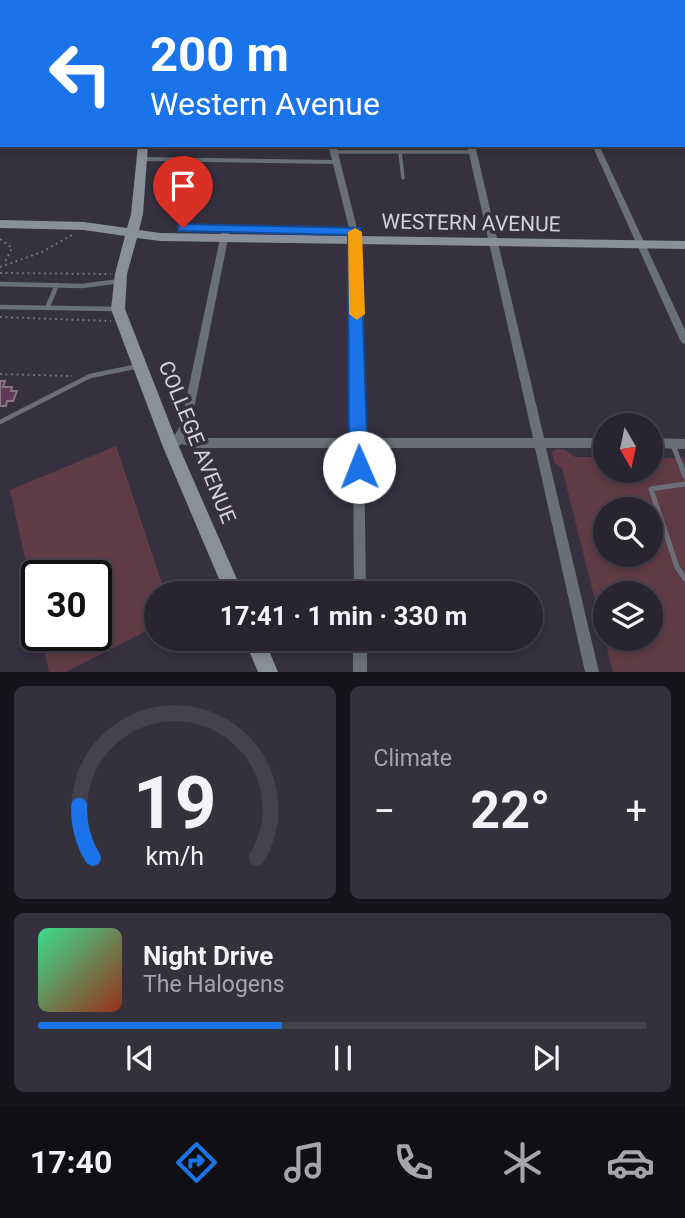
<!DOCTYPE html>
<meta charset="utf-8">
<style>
:root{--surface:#282531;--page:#34313d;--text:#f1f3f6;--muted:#a5a5ab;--line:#44424d;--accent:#1a73e8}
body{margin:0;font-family:Roboto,sans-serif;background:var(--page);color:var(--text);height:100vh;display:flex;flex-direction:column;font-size:26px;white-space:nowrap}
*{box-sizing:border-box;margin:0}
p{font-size:23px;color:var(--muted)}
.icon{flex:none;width:38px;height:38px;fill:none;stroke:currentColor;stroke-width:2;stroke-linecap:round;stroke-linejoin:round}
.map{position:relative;height:672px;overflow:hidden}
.details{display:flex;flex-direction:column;gap:14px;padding:14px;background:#16141b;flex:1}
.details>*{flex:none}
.top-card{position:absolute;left:0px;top:0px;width:686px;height:147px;box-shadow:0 4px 10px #0003,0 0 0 2px var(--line);background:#1a73e8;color:#fff;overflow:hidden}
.needle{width:46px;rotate:171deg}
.controls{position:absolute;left:593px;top:413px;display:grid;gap:14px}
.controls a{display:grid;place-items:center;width:70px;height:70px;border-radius:50%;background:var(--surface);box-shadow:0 4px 10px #0003,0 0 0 2px var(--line);font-size:35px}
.speed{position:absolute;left:21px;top:560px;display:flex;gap:14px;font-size:35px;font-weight:700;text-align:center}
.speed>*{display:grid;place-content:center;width:91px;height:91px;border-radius:50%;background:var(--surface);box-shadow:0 4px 10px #0003,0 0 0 2px var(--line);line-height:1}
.speed .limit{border:4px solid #111;border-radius:10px;background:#fff;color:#111}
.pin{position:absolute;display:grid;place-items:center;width:60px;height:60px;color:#fff;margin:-72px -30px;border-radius:50% 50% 50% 0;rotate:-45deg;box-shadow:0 0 7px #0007}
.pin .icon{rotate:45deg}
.me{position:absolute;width:77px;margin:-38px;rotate:359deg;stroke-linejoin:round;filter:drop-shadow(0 0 5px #0008)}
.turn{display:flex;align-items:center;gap:24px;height:147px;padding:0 35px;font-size:32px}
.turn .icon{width:91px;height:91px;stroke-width:2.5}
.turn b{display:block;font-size:49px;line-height:60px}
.big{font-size:52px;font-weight:700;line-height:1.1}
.details .card{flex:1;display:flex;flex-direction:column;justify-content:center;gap:10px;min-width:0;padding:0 24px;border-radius:10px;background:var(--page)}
.details .dial{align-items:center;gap:0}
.dial svg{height:182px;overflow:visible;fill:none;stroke:var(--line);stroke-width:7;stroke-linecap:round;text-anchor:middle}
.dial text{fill:var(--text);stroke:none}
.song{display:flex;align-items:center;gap:21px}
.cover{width:84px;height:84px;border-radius:10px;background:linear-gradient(135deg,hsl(150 70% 55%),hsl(10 70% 35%))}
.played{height:7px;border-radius:4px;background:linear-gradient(90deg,var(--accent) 40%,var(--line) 40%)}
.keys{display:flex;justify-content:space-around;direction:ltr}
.heat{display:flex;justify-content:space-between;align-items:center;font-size:38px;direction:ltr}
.details .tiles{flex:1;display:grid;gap:14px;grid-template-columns:1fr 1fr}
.card:last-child{grid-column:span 2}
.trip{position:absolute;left:144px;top:581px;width:399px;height:70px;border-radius:35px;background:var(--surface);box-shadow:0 4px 10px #0003,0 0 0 2px var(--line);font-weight:700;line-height:70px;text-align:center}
.dock{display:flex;height:112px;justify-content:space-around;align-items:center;background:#100f14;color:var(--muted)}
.dock .icon{width:49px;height:49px}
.dock .on{color:var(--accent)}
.dock b{font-size:32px;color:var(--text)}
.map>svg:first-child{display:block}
</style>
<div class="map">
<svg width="685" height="672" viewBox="0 0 685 672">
<rect width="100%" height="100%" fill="#363141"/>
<!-- green -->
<path fill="#603b45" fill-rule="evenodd" d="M116,446L165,593H156V626L66,672H49L41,635H96V576H37V613L10,490Z
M557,449L565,450L575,457H605L606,471H651V458H685V672H613L562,468L554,462L552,452ZM606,509H651V555H606ZM606,593H651V639H606Z"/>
<!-- building -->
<path fill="#5d3858" stroke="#887785" stroke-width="2" d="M0,381H5L3,387H12L11,391H17L13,401H7L6,406H0Z"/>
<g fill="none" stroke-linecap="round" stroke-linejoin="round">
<!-- path -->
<path stroke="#74707e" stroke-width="2" stroke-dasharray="2 3.5" stroke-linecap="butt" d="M95,2L127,0
M0,239L12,248L4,264
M0,267L42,252L72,235
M0,273L111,274
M0,317L111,321
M0,374L72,376"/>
<!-- lane-far2 -->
<path stroke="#6b6f77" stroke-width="3.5" d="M335,152H472
M400,152L403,178"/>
<!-- lane-far1 -->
<path stroke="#6b6f77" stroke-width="4.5" d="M0,284L82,286L120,281
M0,307L115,309
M47,308L57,285
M0,422L90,376L139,366"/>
<!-- lane -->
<path stroke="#6b6f77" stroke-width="5" d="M673,445L685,476
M685,484L651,489L677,567L685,579"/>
<!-- street -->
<path fill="#6b6f77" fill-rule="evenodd" d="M44,0H78L72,2H42Z
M290,0H296V2H290Z
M439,0H445L446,2H440Z
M526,0H532L533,2H527Z
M0,2H2V6H0Z
M684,93H685V98H684Z
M684,114H685V118H684Z
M328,145H336L360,240L364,438H533L467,145H475L544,438H606V448H546L599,672H585L535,448H364L366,593H354L353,448H195L182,444L177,447L173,445L171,442L181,424L222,229L226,226L230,229L191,424L186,436L195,438H353L352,240L333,164L142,161L138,159L142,157L332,160Z
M592,145H599L685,330V344L682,343L680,340Z
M651,438L685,439V449L651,448Z
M353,639H367V672H353Z"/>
<!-- secondary -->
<path fill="#8a8f9c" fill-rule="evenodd" d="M148,0H156V2H148Z
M138,145H148L143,214L139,230L160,233L685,241V249L160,241L137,238L127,274L125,309L179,447L243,593H225L163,447L111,309L115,274L125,236L84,230L0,228V220L84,222L127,228L131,214Z
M244,639H264L278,672H258Z"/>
<!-- rail -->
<path stroke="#bab6c2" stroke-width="2" stroke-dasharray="5 5" stroke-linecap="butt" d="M462,0L476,2"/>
</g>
<!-- route -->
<path fill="#1a73e8" stroke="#114b97" stroke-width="2" d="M183,224L360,228L368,467L365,473L359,475L352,473L349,467L348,235L178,231V225Z"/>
<!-- slow -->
<path fill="#f59e0b" d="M355,228L362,232L365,314L357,320L349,314L348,232Z"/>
<g text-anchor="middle" stroke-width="7" stroke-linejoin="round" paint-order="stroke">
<!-- street labels -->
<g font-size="21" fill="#d4d1dc" stroke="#363141">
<text transform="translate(471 223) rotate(1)" y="7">WESTERN AVENUE</text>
<text transform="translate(197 442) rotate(68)" y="7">COLLEGE AVENUE</text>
</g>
</g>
</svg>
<div class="controls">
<a><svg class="needle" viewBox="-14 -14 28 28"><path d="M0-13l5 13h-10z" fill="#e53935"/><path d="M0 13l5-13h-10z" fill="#a5a5ab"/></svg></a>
<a><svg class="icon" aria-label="search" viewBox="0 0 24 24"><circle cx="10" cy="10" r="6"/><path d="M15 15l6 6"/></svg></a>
<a><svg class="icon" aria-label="layers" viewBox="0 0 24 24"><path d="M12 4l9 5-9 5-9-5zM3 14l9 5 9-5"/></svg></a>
</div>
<div class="speed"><div class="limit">30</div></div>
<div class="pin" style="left:183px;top:228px;background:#d93025"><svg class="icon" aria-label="arrive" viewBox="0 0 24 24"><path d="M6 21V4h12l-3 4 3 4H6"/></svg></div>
<svg class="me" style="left:359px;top:467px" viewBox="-20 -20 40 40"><circle r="19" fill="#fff"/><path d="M0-13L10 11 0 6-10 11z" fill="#1a73e8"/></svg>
<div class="trip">17:41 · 1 min · 330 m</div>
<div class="top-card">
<div class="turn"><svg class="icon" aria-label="left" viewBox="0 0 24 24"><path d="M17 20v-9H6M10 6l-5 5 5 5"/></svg><div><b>200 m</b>Western Avenue</div></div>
</div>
</div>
<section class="details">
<div class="tiles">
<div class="card dial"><svg viewBox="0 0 100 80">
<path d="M14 69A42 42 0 1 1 86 69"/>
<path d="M14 69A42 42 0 0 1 8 46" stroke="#1a73e8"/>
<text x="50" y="56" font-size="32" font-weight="700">19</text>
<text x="50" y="72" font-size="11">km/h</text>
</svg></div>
<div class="card"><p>Climate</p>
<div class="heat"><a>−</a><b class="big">22°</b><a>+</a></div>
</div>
<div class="card">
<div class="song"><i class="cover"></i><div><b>Night Drive</b><p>The Halogens</p></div></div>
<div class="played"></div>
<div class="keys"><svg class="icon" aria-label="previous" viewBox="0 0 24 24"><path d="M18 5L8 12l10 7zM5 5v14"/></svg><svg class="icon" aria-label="pause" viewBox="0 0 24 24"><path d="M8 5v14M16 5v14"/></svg><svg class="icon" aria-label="next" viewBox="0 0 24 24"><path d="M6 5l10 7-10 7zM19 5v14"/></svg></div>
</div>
</div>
</section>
<nav class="dock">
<b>17:40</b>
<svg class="icon on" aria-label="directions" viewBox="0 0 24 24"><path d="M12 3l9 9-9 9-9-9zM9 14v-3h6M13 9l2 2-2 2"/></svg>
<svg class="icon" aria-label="music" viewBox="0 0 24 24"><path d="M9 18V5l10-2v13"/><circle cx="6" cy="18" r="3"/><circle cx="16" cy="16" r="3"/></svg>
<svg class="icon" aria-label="phone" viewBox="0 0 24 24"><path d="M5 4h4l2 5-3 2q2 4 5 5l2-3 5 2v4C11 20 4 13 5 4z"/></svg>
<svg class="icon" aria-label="climate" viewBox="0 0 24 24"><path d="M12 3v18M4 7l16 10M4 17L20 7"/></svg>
<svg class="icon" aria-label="car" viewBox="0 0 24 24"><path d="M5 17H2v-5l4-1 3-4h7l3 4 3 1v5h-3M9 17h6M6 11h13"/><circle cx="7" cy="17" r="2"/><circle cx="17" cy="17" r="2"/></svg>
</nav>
